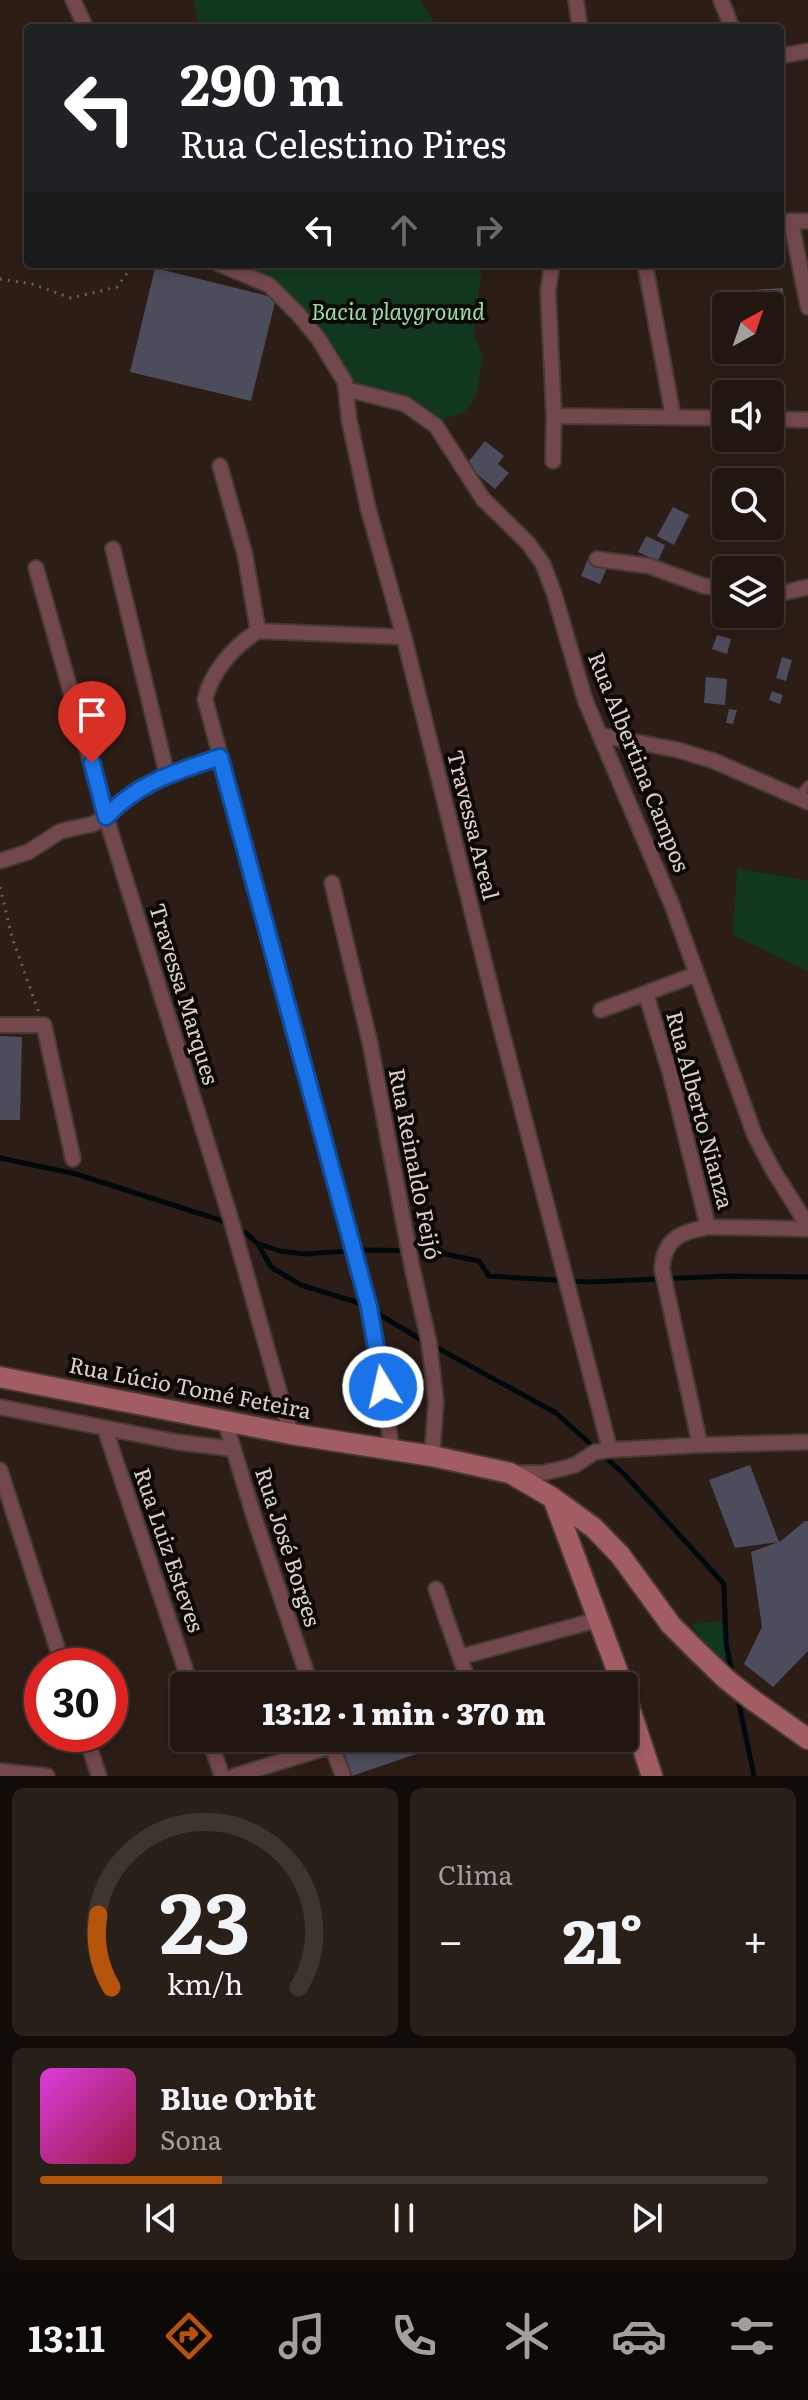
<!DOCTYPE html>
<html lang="pt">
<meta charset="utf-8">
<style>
:root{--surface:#211610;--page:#291f19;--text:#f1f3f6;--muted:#a29f9f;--line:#3e3530;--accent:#b45309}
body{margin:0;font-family:Literata,serif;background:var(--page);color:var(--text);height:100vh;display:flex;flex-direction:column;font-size:30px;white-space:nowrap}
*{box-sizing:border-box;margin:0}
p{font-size:26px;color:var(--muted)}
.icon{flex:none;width:44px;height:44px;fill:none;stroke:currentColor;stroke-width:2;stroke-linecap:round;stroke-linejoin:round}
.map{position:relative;height:1776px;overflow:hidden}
.sheet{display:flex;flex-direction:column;gap:12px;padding:12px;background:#120c09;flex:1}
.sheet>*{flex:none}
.hud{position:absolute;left:24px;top:24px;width:760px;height:244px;border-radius:8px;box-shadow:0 4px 12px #0003,0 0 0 2px var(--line);background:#202124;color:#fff;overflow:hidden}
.needle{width:52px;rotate:40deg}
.fabs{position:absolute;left:712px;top:292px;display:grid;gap:16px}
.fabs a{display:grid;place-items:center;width:72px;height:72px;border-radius:8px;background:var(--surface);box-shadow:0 4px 12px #0003,0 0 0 2px var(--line);font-size:40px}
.speed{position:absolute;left:24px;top:1648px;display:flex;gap:16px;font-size:40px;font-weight:700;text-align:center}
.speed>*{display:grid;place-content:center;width:104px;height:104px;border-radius:50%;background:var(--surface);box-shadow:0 4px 12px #0003,0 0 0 2px var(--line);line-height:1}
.speed .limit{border:12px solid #d22;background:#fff;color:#111}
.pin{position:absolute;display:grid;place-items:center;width:68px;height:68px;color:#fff;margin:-82px -34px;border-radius:50% 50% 50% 0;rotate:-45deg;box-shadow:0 0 8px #0007}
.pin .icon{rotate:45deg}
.me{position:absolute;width:88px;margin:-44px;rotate:351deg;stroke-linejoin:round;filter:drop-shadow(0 0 6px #0008)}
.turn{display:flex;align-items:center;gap:28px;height:168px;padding:0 24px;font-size:36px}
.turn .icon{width:104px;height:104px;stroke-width:2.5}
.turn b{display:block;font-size:56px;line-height:68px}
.lanes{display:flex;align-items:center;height:76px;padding:0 24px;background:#0003;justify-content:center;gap:40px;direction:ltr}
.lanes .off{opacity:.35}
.big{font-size:60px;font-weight:800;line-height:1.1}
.sheet .tile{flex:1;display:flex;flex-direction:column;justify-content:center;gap:12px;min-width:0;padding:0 28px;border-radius:12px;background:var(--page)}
.sheet .dial{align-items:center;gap:0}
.dial svg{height:208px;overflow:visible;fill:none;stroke:var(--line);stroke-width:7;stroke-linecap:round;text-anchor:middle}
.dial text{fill:var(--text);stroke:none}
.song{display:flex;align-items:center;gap:24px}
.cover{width:96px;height:96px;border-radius:12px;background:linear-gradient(135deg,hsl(300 70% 55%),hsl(340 70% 35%))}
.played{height:8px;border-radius:4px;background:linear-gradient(90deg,var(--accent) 25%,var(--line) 25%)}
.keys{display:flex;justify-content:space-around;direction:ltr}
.heat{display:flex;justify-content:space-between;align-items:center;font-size:44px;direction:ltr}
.sheet .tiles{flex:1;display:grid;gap:12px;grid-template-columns:1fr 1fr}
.tile:last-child{grid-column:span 2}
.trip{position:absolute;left:170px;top:1672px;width:468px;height:80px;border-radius:8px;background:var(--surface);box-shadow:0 4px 12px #0003,0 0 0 2px var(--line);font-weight:800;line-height:80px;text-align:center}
.dock{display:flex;height:128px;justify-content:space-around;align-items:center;background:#0d0906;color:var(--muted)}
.dock .icon{width:56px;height:56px}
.dock .on{color:var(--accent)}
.dock b{font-size:36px;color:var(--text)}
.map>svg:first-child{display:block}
</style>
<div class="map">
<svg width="808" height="1776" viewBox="0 0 808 1776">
<rect width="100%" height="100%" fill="#2c1d16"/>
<!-- green -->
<path fill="#11371e" d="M194,0H420L438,28H199Z
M238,264H482L474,334L483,357L476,397L464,412L439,421L345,382L340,358L318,323L289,295L261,273Z
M737,868L808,881V971L733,935Z
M722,1621L726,1643L724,1662L707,1648L692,1624Z"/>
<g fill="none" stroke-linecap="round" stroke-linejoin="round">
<!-- stream -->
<path stroke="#000a0c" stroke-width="5" d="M0,1158L76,1174L220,1220L246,1233L258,1244L271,1267L301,1285L356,1302L366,1307
M259,1244L280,1251L304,1254L365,1250L431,1251L479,1261L489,1276L589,1282L727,1276L808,1277
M375,1312L425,1342
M434,1346L556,1413L625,1475L724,1584L726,1643L731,1667
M739,1704L754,1776"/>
</g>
<!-- building -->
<path fill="#4c4c5c" d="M155,268L276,298L251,401L130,372Z
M783,288L784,309L770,310V306H737V291Z
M485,441L504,456L498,464L509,473L495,489L466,465Z
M673,507L689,515L674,545L657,536Z
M646,536L665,545L658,561L638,552Z
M589,557L608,565L600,584L581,576Z
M717,635L731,639L727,654L712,649Z
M782,657L792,660L786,681L776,678Z
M706,677L727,679L725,705L704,703Z
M772,691L783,695L780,704L769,700Z
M729,709L737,710L733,724L726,723Z
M0,1036L22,1037L20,1120H0Z
M750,1465L779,1542L735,1548L709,1480Z
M805,1521H808V1651L773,1687L744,1664L762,1627L751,1552L781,1541Z
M387,1738H414L419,1753L352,1776L344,1752Z"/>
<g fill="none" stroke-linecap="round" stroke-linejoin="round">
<!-- lane casing -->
<g stroke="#483933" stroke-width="11">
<path id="lane" d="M798,797L808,785"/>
</g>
<!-- street casing -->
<g stroke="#483933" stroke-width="18">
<path id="street" d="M73,0L86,28
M576,0L580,28
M721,0L732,28
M780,56L808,51
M791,221L808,307
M780,222L808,221
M219,264L269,285L298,314L318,338L345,382L349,419L368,508L404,637L497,1013L610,1450
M552,264L548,291L554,416L553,461
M645,264L673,416
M346,389L405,404L436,426L483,499L528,543L543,564L554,593L585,700L672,905L755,1136L773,1170L808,1226
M554,416L726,418
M770,419L808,420
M220,466L245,555L258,631
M113,549L167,775
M597,559L649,566L704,586L726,589
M36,568L106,817L232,1223L291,1434
M770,593H782L808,587
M600,735L678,750L714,761L808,802
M0,861L28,852L61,831L93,824L106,817L136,790L161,778L220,757
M332,883L370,1043L412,1267L429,1342L436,1402L432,1456
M646,994L670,1073L708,1227C681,1232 664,1238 662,1269L700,1445
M601,1010L697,974
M0,1025H44L73,1159
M708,1227L808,1229
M0,1407L177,1442L233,1449
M225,1421L255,1520L311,1686
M105,1429L191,1686
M392,1449L369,1307L205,699C212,671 234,646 258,631L404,637
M0,1470L63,1666
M514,1473H542L565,1468L575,1465L595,1452L610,1450L700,1445L808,1442
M436,1589L470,1686
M460,1657L597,1620
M85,1734L99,1776
M209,1738L222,1776
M329,1738L343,1776
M0,1771L47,1776
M234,1776L332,1746"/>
</g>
<!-- secondary casing -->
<g stroke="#483933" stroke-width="24">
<path id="secondary" d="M0,1377L291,1434L432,1456L510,1473L553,1498L594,1528L620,1555L671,1625L697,1651L726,1679L750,1698L808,1739
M553,1498L623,1686
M624,1691L652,1776"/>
</g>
<!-- path -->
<path stroke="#6b5e58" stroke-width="3" stroke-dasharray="2 6" stroke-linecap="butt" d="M0,279L32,284L71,298L117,287L134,264
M0,887L12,937L39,1013"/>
<!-- lane -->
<use href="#lane" stroke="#73484c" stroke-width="7"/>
<!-- street -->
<use href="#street" stroke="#73484c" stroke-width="14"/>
<!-- secondary -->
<use href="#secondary" stroke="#a15d63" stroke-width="20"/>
</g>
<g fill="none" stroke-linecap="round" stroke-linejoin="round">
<!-- route casing -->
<g stroke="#114b97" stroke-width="20">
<path id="route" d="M92,763L106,817C138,782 176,772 220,757L369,1307L383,1387"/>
</g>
<!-- route -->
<use href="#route" stroke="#1a73e8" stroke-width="14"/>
</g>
<g text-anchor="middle" stroke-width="8" stroke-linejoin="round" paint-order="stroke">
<!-- park labels -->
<g font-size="22" font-style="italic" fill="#96deaa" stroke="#0f0906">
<text x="398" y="320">Bacia playground</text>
</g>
<!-- street labels -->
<g font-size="22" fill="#d9cfca" stroke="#0f0906">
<text transform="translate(639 762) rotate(68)" y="8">Rua Albertina Campos</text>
<text transform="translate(473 825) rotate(76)" y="8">Travessa Areal</text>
<text transform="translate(184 994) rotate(73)" y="8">Travessa Marques</text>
<text transform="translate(700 1110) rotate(75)" y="8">Rua Alberto Nianza</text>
<text transform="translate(415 1164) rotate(79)" y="8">Rua Reinaldo Feijó</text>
<text transform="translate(190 1388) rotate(11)" y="8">Rua Lúcio Tomé Feteira</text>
<text transform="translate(288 1547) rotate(72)" y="8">Rua José Borges</text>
<text transform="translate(169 1550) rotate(71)" y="8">Rua Luiz Esteves</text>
</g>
</g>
</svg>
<div class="fabs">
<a><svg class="needle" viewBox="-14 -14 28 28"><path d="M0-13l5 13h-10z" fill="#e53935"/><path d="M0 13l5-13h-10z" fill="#a29f9f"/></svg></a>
<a><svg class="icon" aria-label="sound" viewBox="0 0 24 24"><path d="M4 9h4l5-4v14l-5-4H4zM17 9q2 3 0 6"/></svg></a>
<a><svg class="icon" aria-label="search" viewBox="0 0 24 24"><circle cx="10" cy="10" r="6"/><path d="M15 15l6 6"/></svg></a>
<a><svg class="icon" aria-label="layers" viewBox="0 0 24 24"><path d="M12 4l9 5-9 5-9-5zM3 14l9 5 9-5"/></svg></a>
</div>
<div class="speed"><div class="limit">30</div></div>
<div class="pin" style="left:92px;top:763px;background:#d93025"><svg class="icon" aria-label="arrive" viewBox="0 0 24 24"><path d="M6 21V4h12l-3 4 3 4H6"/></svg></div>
<svg class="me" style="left:383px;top:1387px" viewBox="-20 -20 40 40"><circle r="17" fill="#1a73e8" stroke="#fff" stroke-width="3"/><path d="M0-11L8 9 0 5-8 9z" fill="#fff"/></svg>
<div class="trip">13:12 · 1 min · 370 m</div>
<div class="hud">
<div class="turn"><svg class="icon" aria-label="left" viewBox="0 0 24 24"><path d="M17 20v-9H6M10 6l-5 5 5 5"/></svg><div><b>290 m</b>Rua Celestino Pires</div></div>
<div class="lanes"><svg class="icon" aria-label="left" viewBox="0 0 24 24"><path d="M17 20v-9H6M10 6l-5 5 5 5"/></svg><svg class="icon off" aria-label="ahead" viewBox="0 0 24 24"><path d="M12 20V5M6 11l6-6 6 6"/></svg><svg class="icon off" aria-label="right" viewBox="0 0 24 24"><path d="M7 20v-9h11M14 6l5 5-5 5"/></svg></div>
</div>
</div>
<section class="sheet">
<div class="tiles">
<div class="tile dial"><svg viewBox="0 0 100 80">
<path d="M14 69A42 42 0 1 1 86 69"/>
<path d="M14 69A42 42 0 0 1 9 41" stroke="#b45309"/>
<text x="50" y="56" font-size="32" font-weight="700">23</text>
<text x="50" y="72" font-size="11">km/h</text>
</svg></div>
<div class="tile"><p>Clima</p>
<div class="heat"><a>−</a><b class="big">21°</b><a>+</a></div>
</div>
<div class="tile">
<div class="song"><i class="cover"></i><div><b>Blue Orbit</b><p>Sona</p></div></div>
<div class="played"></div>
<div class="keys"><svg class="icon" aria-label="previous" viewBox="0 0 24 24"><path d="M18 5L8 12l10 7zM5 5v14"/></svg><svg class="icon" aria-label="pause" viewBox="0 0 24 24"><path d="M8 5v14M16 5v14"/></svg><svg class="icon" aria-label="next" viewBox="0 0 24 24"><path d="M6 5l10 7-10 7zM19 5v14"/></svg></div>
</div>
</div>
</section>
<nav class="dock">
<b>13:11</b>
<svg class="icon on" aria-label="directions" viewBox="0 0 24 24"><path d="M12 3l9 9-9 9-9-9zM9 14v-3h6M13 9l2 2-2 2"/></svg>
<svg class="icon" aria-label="music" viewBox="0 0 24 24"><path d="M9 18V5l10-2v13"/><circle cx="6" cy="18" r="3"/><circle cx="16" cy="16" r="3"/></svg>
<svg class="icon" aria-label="phone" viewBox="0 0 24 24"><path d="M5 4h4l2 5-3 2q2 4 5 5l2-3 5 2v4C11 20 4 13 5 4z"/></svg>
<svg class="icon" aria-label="climate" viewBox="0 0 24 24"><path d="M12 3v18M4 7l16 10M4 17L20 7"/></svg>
<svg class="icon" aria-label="car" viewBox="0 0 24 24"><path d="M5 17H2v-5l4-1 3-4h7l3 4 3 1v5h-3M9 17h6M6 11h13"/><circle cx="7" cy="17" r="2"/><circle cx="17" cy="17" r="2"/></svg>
<svg class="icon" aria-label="filters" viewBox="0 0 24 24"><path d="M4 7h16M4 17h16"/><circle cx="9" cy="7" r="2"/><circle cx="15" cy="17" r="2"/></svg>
</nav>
